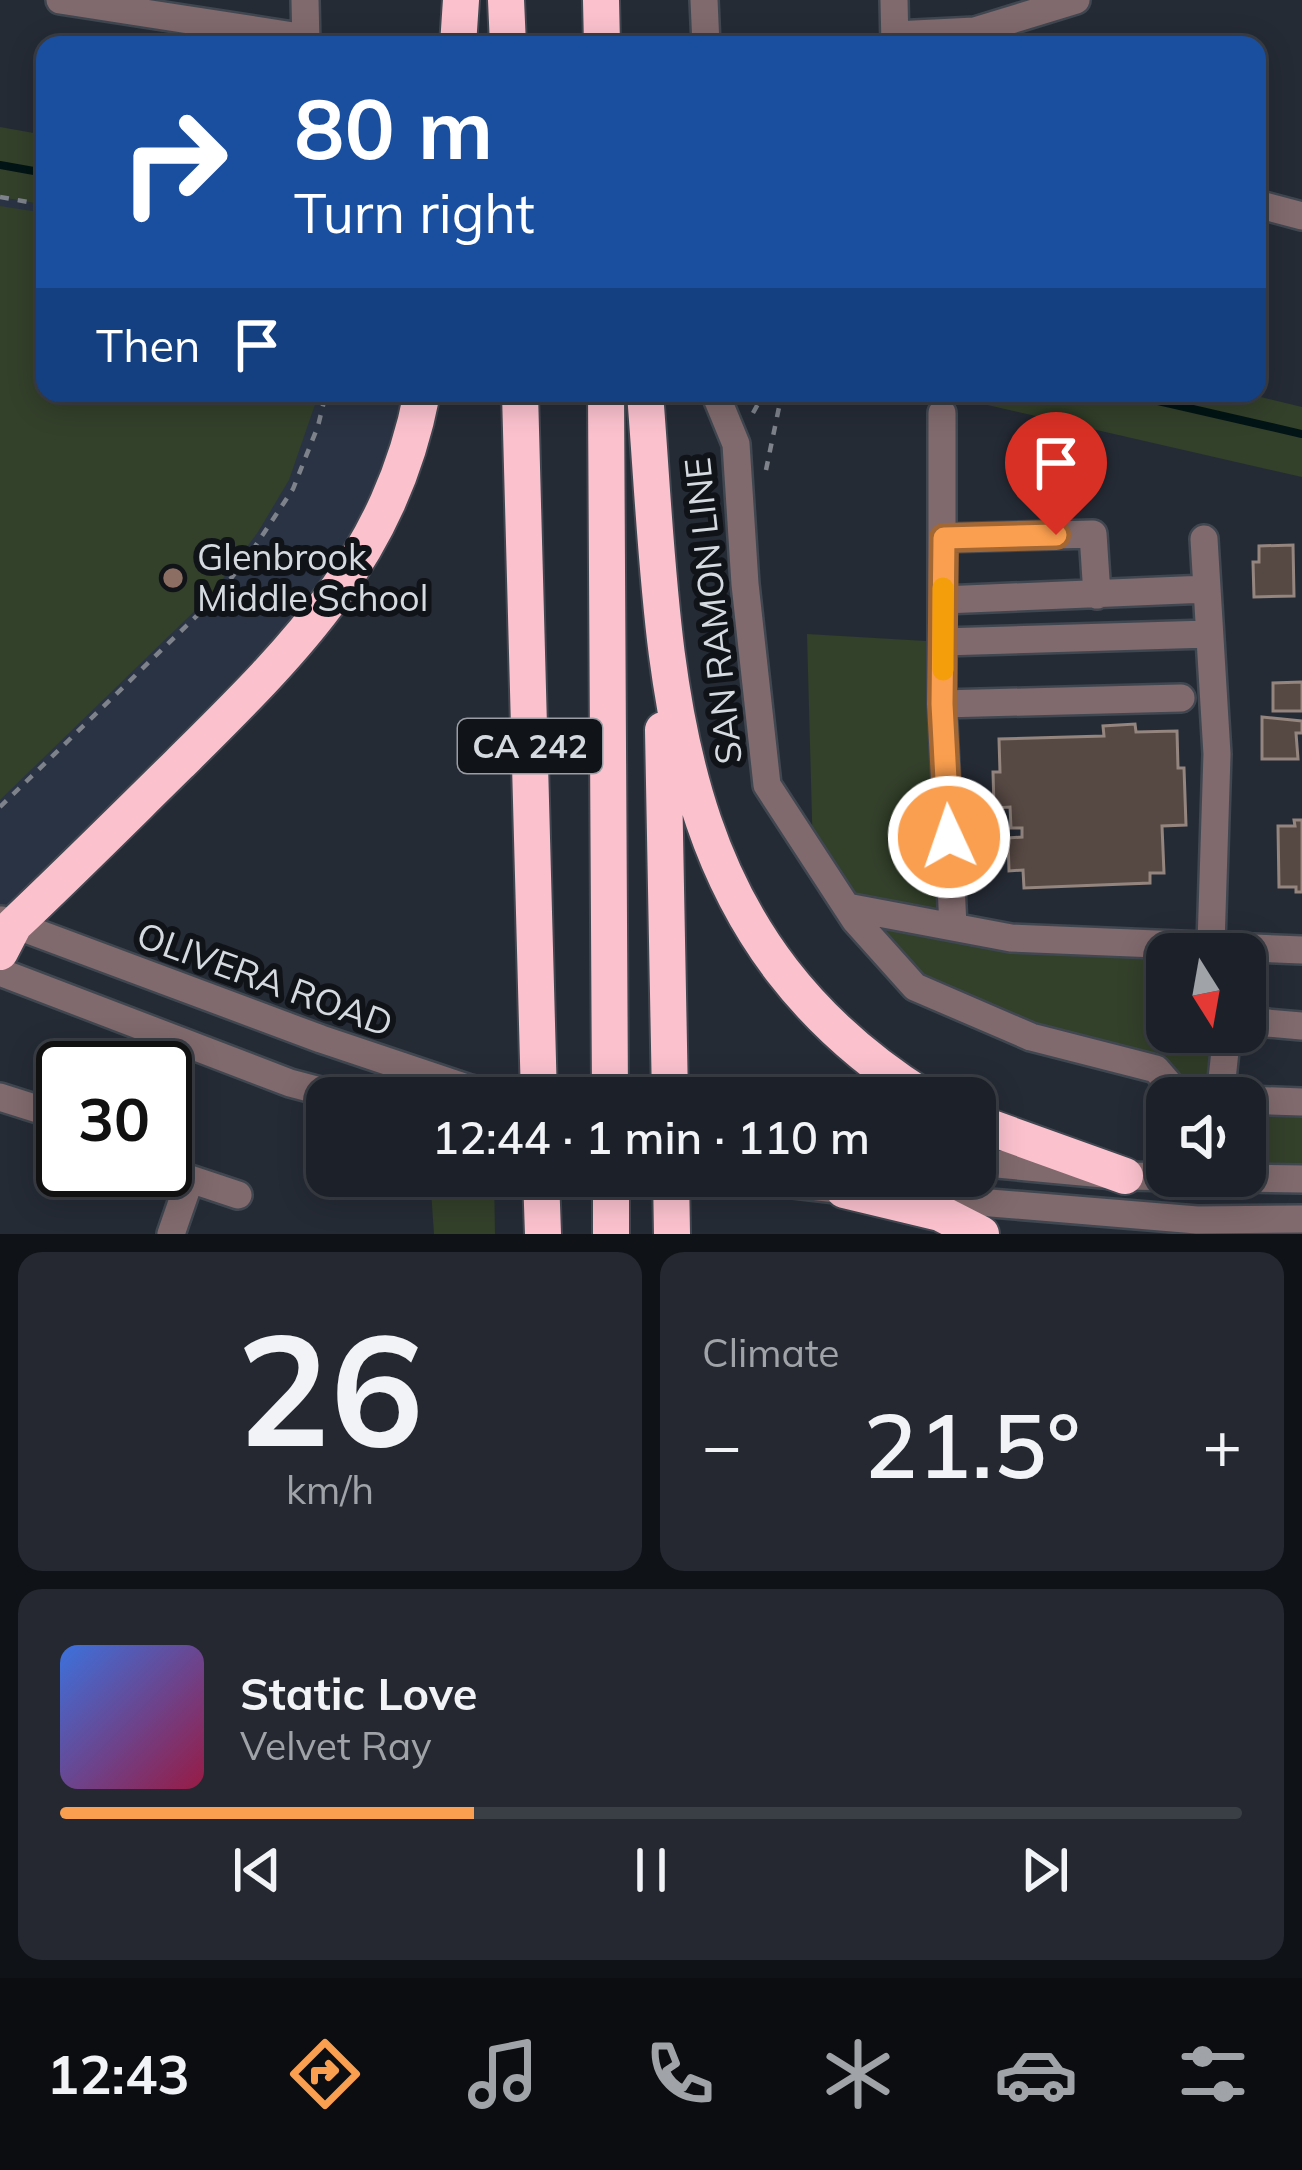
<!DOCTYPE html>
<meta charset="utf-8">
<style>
:root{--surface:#1c2028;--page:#252830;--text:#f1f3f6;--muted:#a0a3a8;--line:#3a3e45;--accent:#fa9f4f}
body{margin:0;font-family:Mulish,sans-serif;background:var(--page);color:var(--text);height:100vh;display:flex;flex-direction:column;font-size:45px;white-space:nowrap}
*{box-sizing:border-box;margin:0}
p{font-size:39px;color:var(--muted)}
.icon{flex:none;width:66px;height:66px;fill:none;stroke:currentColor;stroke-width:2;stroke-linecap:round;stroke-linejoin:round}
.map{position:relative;height:1234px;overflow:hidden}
.panel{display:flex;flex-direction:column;gap:18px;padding:18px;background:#0f1216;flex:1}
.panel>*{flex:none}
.top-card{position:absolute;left:36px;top:36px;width:1230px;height:366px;border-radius:24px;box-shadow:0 6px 30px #0003,0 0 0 3px var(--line);background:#1a4fa0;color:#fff;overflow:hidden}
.needle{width:78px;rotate:169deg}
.tools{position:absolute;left:1146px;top:933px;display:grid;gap:24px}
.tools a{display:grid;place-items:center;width:120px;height:120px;border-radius:24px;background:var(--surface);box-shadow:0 6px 30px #0003,0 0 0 3px var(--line);font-size:60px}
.speed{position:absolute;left:36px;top:1041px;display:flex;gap:24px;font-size:60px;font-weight:700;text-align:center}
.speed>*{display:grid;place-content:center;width:156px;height:156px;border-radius:50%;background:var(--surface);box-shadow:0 6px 30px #0003,0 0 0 3px var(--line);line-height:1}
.speed .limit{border:6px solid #111;border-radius:18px;background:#fff;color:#111}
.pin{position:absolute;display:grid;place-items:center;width:102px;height:102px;color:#fff;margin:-123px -51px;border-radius:50% 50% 50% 0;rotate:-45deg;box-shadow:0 0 12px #0007}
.pin .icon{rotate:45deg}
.me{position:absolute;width:132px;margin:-66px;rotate:357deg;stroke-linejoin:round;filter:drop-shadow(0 0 9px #0008)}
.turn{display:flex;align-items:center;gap:42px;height:252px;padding:0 60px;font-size:54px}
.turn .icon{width:156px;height:156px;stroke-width:2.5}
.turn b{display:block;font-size:84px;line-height:102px}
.then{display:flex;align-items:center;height:114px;padding:0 60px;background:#0003;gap:24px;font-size:45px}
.big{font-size:90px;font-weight:600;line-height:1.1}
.panel .card{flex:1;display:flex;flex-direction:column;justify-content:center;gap:18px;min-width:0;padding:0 42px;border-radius:24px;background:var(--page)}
.panel .dial{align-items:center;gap:0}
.dial b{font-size:156px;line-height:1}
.song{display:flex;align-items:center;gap:36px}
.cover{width:144px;height:144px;border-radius:18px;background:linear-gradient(135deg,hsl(220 70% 55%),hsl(340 70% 35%))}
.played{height:12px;border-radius:6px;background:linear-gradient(90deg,var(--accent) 35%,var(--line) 35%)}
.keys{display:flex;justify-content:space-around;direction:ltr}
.heat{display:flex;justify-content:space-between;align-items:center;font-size:66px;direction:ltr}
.panel .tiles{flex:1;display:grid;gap:18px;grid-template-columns:1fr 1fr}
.card:last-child{grid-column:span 2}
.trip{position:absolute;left:306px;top:1077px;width:690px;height:120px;border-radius:24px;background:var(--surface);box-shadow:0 6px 30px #0003,0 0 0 3px var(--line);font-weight:600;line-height:120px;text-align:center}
.tab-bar{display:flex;height:192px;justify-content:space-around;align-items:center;background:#0b0d10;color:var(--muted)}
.tab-bar .icon{width:84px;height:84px}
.tab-bar .current{color:var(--accent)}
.tab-bar b{font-size:54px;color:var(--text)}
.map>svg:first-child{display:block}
</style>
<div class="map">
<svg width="1302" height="1234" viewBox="0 0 1302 1234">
<rect width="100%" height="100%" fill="#252b35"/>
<!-- built -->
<path fill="#2a3343" d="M0,197L45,205V393H422L324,613L0,920Z"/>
<!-- green -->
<path fill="#33402a" d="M0,127L45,135V205L0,197Z
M0,206L45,213V393H319L289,480L258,532L209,597L0,800Z
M935,393H1244L1302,407V477Z
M807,634L943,642L953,926L1167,954V1032H1215L1216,1098H1181L1155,1069L915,987L813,855Z
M1245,1100L1302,1102V1179L1245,1176Z
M430,1176H494L495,1234H434Z"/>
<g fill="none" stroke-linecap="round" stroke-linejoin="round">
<!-- stream -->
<path stroke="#021415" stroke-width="8" d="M0,165L45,173
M1123,393L1302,434"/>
</g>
<!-- building -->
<path fill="#564843" stroke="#94857f" stroke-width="3" d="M1293,545L1294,596L1254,597L1253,562H1259V546Z
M1302,682V711H1273V683Z
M1262,717L1302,721V733H1296L1298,759H1262Z
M1135,724L1136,732L1177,731L1178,768H1184L1186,825L1162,826L1164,873H1150V883L1024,888L1023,870L1009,871L1008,838L1022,837V828H1011L1010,807L994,808L993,772H1000L999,739L1104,736L1103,726Z
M1294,820H1302V892H1296V887H1279L1278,826H1295Z"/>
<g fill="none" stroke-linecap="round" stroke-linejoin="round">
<!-- minor-tunnel -->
<path stroke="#3f454f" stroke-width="27" stroke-dasharray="27 14" stroke-linecap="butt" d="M1174,1234L1180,1176"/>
<!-- minor casing -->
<g stroke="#414750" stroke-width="32">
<path id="minor" d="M60,0L306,38
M305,0L306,45
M704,0L706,45
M894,0L895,45
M895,35L975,31L1076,0
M1257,204L1302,216
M715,393L736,444L745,584L767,785L855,920L915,987L1031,1037L1156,1069L1181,1098
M942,413V704L953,926
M944,538L1093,534L1097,595
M1204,539L1217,754L1211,944
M943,600L1207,589
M943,642L1209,634
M942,704L1181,698
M847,907L1011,938L1302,950
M2,920L321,1039L467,1088L507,1098
M0,972L290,1083L347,1098
M1245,1021L1302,1026
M0,1097L63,1117
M1220,1098L1227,1032
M1245,1100L1302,1102
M975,1162L1125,1176L1302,1179
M723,1176L862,1192
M918,1197L1197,1220L1302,1219
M171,1234L190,1179L238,1195"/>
</g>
<!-- highway casing -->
<g stroke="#414750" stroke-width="40">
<path id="highway" d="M506,0L508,45
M601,0L602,45
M458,45L461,0
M520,393L539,1098
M606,393L610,1098
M645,393C667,673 658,930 925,1098
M663,730L670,1098
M0,952L14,925C70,872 124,818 179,764C293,651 390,558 422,393
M975,1122L1125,1176
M541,1176L543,1234
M611,1176V1234
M671,1176L672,1234
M844,1190L940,1213L981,1234"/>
</g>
<!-- path -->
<path stroke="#7d828b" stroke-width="4.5" stroke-dasharray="9 9" stroke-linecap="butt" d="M0,197L45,205
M753,413L764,393
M766,470L782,393
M0,807L216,597L248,557L293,489L318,426L326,393"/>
<!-- minor -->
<use href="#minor" stroke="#816a6e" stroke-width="27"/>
<!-- highway -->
<use href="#highway" stroke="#fbc2ce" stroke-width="36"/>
</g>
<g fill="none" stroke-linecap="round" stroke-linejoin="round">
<!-- route casing -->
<g stroke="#a26733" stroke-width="30">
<path id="route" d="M949,837L942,704L944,538L1056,535"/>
</g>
<!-- route -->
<use href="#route" stroke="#fa9f4f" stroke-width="21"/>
<!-- slow -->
<path stroke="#f59e0b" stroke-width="21" d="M943,670V588"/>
</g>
<!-- markers -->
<circle fill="#8d6e63" stroke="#101318" stroke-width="4.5" cx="173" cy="578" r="12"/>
<g text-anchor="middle" stroke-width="12" stroke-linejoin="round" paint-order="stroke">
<!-- shield labels -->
<rect fill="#101318" stroke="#9a9ea4" stroke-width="3" x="458" y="719" width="144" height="54" rx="9"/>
<g font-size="33" font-weight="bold" fill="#d5d9e0">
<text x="530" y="758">CA 242</text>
</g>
<!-- poi labels -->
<g font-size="36" fill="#d5d9e0" stroke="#101318" text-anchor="start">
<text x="197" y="570">Glenbrook<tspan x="197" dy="41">Middle School</tspan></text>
</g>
<!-- street labels -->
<g font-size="36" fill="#d5d9e0" stroke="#101318">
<text transform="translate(713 611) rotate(-96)" y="13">SAN RAMON LINE</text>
<text transform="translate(265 979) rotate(20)" y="13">OLIVERA ROAD</text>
</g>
</g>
</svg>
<div class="tools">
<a><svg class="needle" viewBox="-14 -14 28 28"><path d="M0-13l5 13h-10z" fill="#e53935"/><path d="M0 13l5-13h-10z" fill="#a0a3a8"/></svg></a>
<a><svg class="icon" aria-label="sound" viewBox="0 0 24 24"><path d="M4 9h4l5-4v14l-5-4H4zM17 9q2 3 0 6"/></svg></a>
</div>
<div class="speed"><div class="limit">30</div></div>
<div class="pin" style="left:1056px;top:535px;background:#d93025"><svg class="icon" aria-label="arrive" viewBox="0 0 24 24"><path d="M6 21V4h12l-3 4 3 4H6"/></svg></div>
<svg class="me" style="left:949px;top:837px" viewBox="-20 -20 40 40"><circle r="17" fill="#fa9f4f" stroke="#fff" stroke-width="3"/><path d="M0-11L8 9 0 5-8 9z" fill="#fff"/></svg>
<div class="trip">12:44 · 1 min · 110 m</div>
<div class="top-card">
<div class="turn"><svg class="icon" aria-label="right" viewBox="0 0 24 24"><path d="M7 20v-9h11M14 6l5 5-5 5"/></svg><div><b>80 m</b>Turn right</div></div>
<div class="then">Then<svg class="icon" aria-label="arrive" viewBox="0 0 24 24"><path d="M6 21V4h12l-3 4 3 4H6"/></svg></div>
</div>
</div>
<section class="panel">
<div class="tiles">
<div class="card dial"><b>26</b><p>km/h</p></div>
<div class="card"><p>Climate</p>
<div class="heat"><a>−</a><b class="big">21.5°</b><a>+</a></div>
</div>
<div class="card">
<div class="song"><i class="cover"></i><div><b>Static Love</b><p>Velvet Ray</p></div></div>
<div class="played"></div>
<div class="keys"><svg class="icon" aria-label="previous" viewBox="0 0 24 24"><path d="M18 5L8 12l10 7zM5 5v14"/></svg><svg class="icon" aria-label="pause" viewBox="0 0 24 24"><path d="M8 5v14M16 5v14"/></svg><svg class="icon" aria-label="next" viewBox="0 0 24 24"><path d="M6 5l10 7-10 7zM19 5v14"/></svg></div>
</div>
</div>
</section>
<nav class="tab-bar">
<b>12:43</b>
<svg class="icon current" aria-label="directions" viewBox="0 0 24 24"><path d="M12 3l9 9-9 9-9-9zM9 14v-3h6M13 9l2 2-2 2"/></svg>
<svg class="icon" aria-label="music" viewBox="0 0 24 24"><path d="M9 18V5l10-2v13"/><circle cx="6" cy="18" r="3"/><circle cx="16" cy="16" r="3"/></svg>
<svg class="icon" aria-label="phone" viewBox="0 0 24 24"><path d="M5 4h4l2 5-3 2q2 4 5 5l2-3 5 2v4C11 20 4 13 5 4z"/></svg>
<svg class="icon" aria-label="climate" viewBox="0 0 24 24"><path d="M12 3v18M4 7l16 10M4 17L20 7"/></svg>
<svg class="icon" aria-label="car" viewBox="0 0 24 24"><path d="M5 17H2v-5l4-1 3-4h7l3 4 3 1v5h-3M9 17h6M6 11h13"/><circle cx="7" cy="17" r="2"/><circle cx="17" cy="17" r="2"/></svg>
<svg class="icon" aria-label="filters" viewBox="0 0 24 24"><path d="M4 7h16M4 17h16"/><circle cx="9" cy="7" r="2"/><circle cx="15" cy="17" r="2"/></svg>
</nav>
